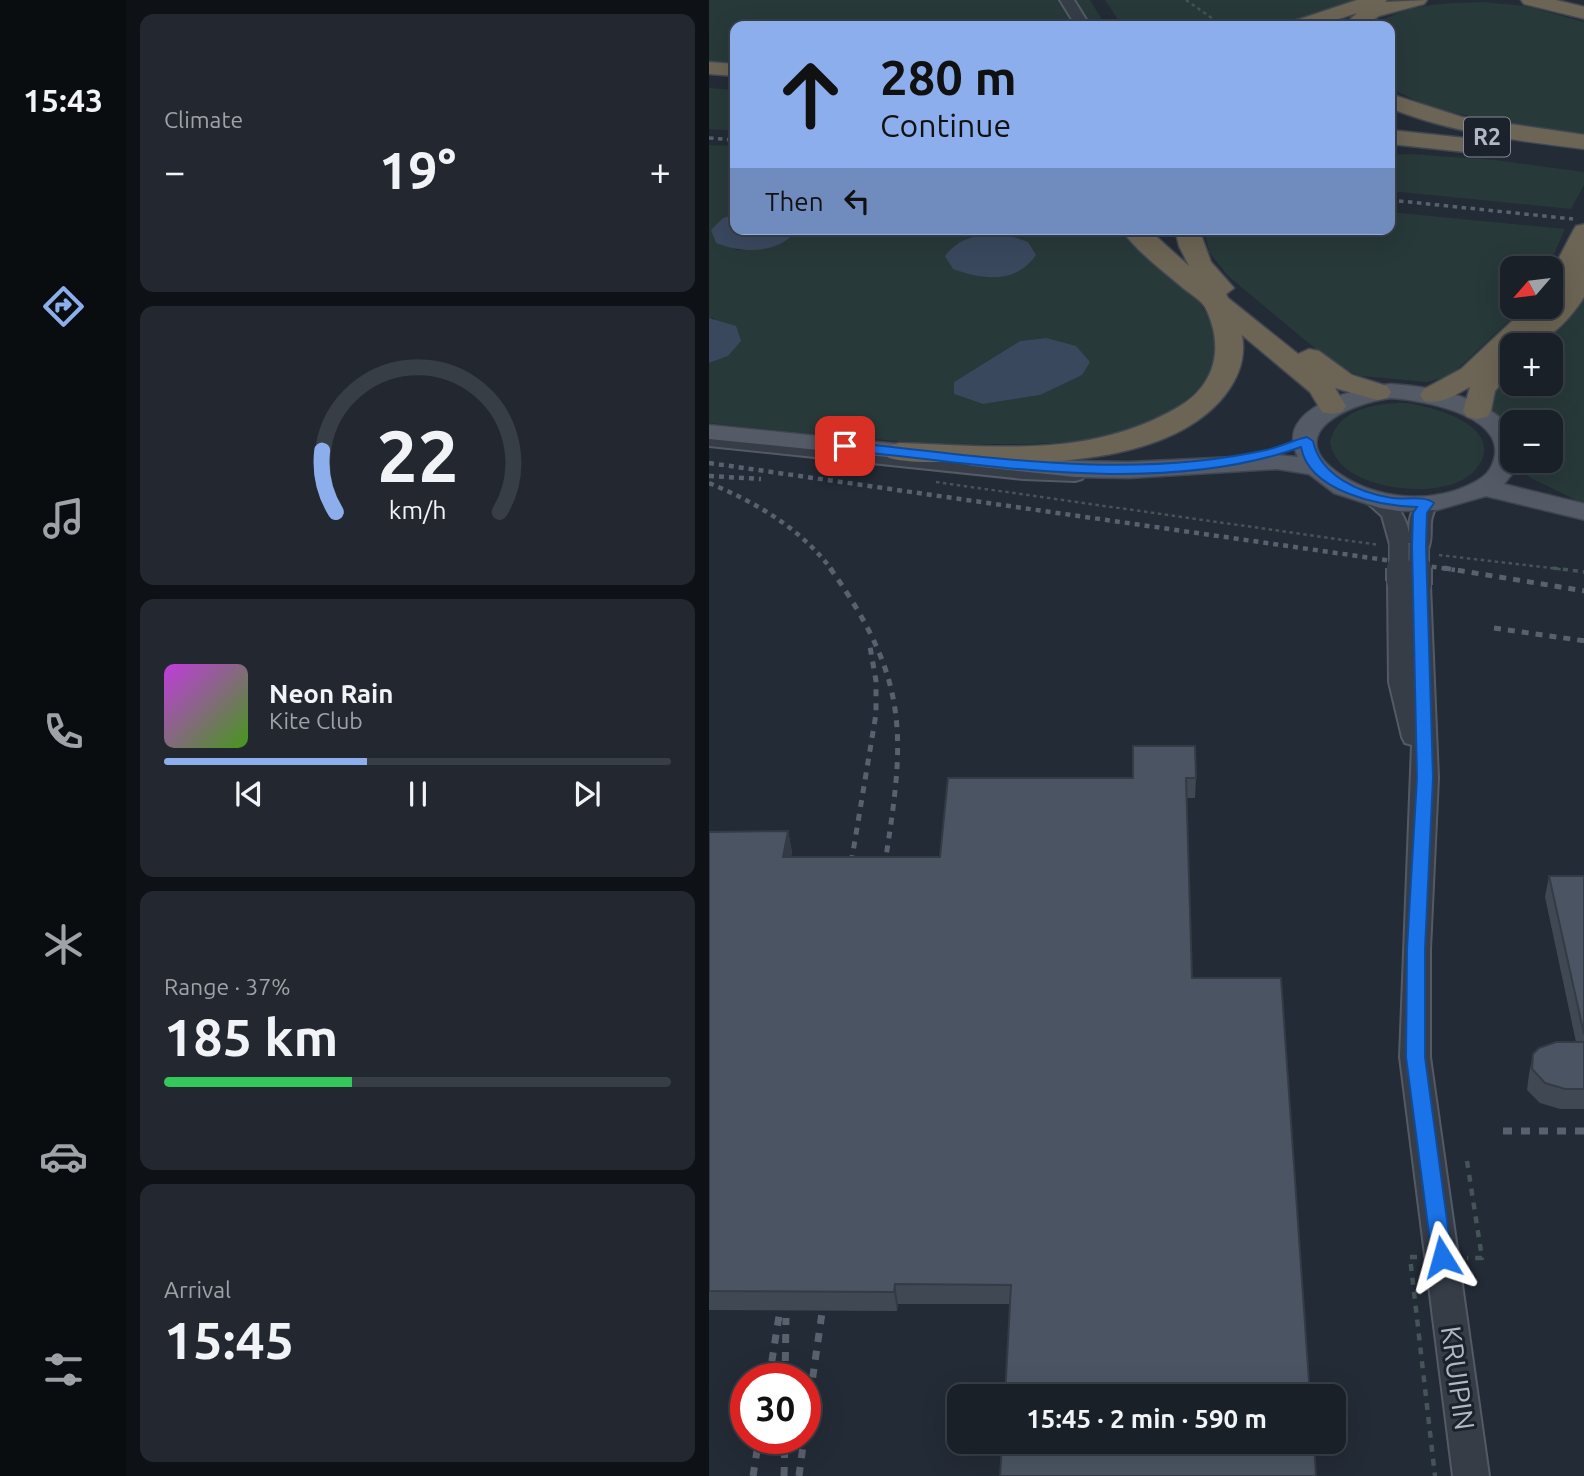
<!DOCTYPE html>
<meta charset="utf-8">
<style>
:root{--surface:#1a2028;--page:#232830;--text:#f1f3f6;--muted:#9fa3a8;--line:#383e45;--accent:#8caeed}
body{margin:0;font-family:Ubuntu,sans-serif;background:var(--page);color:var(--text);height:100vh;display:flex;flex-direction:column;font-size:26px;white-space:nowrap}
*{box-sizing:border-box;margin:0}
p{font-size:23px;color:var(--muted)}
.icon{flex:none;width:38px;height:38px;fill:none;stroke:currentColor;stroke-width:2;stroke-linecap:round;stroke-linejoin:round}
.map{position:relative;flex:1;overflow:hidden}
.panel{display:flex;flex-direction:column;gap:14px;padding:14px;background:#0e1216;width:583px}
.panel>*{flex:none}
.banner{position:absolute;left:21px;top:21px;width:665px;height:214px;border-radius:14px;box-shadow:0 7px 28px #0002,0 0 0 2px var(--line);background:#8caeed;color:#111;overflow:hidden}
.needle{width:46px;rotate:242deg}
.tools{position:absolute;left:791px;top:256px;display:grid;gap:14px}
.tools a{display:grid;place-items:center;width:63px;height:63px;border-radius:14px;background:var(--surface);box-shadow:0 7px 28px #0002,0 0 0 2px var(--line);font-size:35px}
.speed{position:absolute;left:21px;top:1363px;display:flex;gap:14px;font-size:35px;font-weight:700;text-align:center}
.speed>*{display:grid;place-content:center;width:91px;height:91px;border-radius:50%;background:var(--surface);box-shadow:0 7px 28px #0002,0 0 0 2px var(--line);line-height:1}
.speed .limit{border:10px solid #d22;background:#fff;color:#111}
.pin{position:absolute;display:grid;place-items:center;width:60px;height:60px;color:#fff;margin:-30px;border-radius:14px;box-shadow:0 4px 10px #0006}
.me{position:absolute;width:77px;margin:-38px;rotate:352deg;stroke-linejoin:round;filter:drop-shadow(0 0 5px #0008)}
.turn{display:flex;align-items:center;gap:24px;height:147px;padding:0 35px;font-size:32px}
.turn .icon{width:91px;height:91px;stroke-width:2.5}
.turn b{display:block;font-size:49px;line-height:60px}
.then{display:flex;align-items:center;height:66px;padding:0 35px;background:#0003;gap:14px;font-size:26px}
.big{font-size:52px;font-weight:700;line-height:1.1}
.panel .card{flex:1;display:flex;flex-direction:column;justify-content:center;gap:10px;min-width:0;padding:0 24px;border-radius:14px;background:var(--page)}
.panel .dial{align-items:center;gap:0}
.dial svg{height:182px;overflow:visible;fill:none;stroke:var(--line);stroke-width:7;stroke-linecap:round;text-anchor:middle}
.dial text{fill:var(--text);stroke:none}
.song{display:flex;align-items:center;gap:21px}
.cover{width:84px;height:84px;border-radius:10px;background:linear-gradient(135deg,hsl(290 70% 55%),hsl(100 70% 35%))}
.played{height:7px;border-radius:4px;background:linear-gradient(90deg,var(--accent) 40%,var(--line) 40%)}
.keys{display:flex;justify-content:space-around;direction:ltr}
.heat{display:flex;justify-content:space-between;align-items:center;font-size:38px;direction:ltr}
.charge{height:10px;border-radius:5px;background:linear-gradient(90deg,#34c759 37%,var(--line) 0)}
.trip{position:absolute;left:238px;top:1384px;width:399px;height:70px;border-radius:14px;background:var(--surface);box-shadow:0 7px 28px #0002,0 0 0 2px var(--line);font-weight:700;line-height:70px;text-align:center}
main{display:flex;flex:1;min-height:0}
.tab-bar{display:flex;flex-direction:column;width:126px;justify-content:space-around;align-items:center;background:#0a0d10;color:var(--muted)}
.tab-bar .icon{width:49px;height:49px}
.tab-bar .active{color:var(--accent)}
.tab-bar b{font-size:32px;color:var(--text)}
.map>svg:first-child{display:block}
</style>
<main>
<nav class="tab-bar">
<b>15:43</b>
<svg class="icon active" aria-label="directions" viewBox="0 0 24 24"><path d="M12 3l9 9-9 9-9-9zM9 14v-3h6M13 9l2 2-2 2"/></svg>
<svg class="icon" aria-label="music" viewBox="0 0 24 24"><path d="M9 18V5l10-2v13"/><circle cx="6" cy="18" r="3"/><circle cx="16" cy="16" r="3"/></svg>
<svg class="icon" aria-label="phone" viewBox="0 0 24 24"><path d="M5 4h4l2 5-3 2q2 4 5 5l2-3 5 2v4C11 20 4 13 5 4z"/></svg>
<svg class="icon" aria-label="climate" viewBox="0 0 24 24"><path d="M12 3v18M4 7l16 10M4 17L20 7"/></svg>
<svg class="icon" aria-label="car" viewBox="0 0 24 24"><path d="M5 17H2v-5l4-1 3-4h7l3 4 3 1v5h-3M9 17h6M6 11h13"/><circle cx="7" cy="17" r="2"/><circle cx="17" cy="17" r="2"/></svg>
<svg class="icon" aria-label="filters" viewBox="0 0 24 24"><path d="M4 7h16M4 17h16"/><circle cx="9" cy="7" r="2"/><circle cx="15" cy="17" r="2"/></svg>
</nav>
<section class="panel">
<div class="card"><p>Climate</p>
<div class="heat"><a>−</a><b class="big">19°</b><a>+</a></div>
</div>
<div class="card dial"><svg viewBox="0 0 100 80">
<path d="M14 69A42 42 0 1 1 86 69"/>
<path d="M14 69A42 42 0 0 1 8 42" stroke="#8caeed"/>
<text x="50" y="56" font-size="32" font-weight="700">22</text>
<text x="50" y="72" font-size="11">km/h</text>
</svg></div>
<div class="card">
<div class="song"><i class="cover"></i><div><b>Neon Rain</b><p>Kite Club</p></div></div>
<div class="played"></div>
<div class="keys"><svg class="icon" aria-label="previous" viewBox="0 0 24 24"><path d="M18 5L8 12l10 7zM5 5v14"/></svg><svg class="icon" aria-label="pause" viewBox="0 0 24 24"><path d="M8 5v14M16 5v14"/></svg><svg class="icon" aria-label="next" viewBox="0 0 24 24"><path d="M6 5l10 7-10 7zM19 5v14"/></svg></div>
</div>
<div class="card"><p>Range · 37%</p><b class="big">185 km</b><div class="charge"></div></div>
<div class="card"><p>Arrival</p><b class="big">15:45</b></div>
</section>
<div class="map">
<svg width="876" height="1476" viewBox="0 0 876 1476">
<rect width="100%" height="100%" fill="#232b36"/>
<!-- green -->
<path fill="#283939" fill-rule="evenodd" d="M0,0H381L397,26H26V65L0,63Z
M396,0H655L577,26H413Z
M774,2L816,6L875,22V134C820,126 728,118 681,87V26H664C696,4 736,3 774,2Z
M0,88L26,90V131L0,129Z
M0,145L26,146V214L14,218L27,250C53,250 73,249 91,229H410C429,247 449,266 469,283C476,290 487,296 492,305C508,331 513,364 490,388C433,449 341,444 265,444C176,443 88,432 0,423V363L19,356L5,318H0ZM337,338L331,395L274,404L245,394V382L311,341Z
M702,154L786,160L875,172V185L862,209L681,191V155Z
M681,212L856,229L839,268H803V306H816L741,376L718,382L652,376L626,365L519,276L500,252L495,229H681Z
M875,290V504L822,478L807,466L809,460H842V422H803V434L778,410L782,392L803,368V383H842V345H827L869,304Z
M697,403C722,406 795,425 770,465C750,497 686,492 655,479C639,472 624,461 621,442C629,408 667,403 697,403Z"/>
<!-- water -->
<path fill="#3a485e" d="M26,214V229H90C69,254 36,254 7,243L2,230L14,218Z
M296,234L319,242L327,255C307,284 274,280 244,269L236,256C252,235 272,235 296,234Z
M0,318L27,326L32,341L19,356L0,363Z
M337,338L367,346L381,362L373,375L331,395L274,404L245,394V382L311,341Z"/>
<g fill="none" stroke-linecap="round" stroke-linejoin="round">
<!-- minor casing -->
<g stroke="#545a65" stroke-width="4">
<path id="minor" d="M351,0H365L381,26H367Z
M0,434L315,467L366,469L373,471L376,475L373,479L366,481L315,479L0,446Z
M664,492C684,497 696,513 700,533C700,517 702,511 712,499H726L730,503C715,523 727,534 718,551H702L699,545L690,550L682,548L673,516L653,498L657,494Z
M690,574L698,576L701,582L710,578L718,580L721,585L729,778L721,949V1057L780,1476H744L691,1057L703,745L696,743L693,737L680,682L679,581L682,576Z"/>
</g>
<!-- major casing -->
<g stroke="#404650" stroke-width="3">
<path id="major" d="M682,384C725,387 774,396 803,429V460H809L807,469L795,484L876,504V520L777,496L728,510L690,511L671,508L625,493L600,474L568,469L420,478L366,477L263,466L254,464L251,459L254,454L263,452L366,461L420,462L568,455L589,457C563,407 648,388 682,384ZM682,398C714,400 810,417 781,469C777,476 767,482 760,485C720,504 668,499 632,475C569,433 642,403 682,398Z
M0,425L217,447L226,449L229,454L226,459L217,461L0,439Z"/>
</g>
<!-- highway casing -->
<g stroke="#414752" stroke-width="3">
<path id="highway" d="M648,0H678L676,2L718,0L715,4L670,16L655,26H641L638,22L648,13L608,26H579L582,22Z
M812,0H847L876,7V19L815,4Z
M0,62L26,64V76L0,74Z
M681,94L753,117L876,135V149C809,141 743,133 681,108Z
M681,130L775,140L783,142L786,147L783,152L775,154L681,144Z
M876,224V295L872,302C860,319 835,349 815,339L809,345H803V350L796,357L803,359V371L786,391L782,411L778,417L768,419L758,417L754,411L761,387C745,395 733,405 715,401L711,395L715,389L752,369L819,306H842V300L844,302L851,291L842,290V273L864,231L867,226Z
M412,229H439L480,266L470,246L466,229H490L502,262L525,288L517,294L519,298L589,354L600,349L610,351L643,375L678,386L682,392L678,398L668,400L626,388L637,406L633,412L623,414L613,412L601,392L533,335C537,358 530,377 516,395C460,466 325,465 244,462C223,462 200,463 180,458L175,452L180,446L190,443C289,446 382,459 471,406C507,384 515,347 497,309C493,300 481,294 474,288C454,271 427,251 412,229Z"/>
</g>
<!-- path-far2 -->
<path stroke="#445457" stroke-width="2.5" stroke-dasharray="3.5 3.5" stroke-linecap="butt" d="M477,0L514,26
M227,482L670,545
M730,555L859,570"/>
<!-- path-far1 -->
<path stroke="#445457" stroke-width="3.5" stroke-dasharray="5 5" stroke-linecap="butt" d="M844,568L876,572"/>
<!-- path -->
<path stroke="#445457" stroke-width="4.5" stroke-dasharray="7 7" stroke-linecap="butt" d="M758,1161L773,1258H758
M708,1257H701L726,1476"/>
<!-- minor -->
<use href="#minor" fill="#363d47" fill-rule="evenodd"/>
<!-- major -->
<use href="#major" fill="#545b67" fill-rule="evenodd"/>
<!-- highway -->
<use href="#highway" fill="#6c6454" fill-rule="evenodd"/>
<!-- rail-far3 -->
<path stroke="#59616e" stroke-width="3.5" stroke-dasharray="4.5 4.5" stroke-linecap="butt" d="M0,138L26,140
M681,200L864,219"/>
<!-- rail-far2 -->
<path stroke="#59616e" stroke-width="4.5" stroke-dasharray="5 5" stroke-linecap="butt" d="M0,463L746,570
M0,476L52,479
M0,483C48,503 91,528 123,570"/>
<!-- rail-far1 -->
<path stroke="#59616e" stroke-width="5" stroke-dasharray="7 7" stroke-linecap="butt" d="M121,568C205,686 195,741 174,876
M735,568L876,591
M785,628L876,641
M140,876L167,714V681L160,641"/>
<!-- rail -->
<path stroke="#59616e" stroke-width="7" stroke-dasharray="9 9" stroke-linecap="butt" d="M794,1131H876
M60,1379L74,1291
M76,1379L77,1318
M96,1431L116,1292
M44,1476L50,1438
M75,1476L76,1438
M90,1476L95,1438"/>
<!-- minor-bridge-far1 casing -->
<g stroke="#545a65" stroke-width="22" stroke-linecap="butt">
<path id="minor-bridge-far1" d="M690,543V570
M710,546V570"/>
</g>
<!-- minor-bridge casing -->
<g stroke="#545a65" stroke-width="28" stroke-linecap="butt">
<path id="minor-bridge" d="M690,568V581
M710,568V585"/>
</g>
<!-- minor-bridge-far1 -->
<use href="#minor-bridge-far1" stroke="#363d47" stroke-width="19"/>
<!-- minor-bridge -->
<use href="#minor-bridge" stroke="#363d47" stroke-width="24"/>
</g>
<!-- wall -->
<path fill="#404854" d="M239,778H487L486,798H478L301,1304H189L188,1311L0,1310V832L79,831L83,852L82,857H231Z
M840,876H875V1109H851L831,1103L818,1090L820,1074L824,1054L867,1042L836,897Z"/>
<!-- shaded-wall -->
<path fill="#343b45" d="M79,831L83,852L78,878L74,857Z
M186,1284L189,1304L188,1311L185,1292Z"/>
<!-- building -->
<path fill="#4b5462" stroke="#343b45" stroke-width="2" d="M424,746H486L487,778H477L483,978H572L601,1396H296L302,1285L186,1284L185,1292L0,1291V832L79,831L74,857H231L239,778H424Z
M840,876H875V1034Z
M847,1042H875V1089H856L836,1083L823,1069L824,1054L830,1048Z
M293,1442H605L607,1476H291Z"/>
<!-- route -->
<path fill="#1a73e8" stroke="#114b97" stroke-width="2" d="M598,437L604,441C611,475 650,493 683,498C696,500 715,495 725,503L718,513L717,546L724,778L716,949V1057L743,1257L740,1264L733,1266L726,1264L723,1257L697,1057L698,949L708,778L703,546L704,513L708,507C671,506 600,492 592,447C454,497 279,465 136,450L129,446L136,442C276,456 417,481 557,450C571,447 584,440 598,437Z"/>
<g text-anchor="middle" stroke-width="6" stroke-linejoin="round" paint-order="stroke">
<!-- shield labels -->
<rect fill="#1c222c" stroke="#848a96" stroke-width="2" x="755" y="117.5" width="46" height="39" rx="5"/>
<g font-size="23" font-weight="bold" fill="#b1b7c3">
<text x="778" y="145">R2</text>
</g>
<!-- near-street labels -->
<g font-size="28" fill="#b1b7c3" stroke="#1c222c">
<text transform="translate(749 1378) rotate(82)" y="10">KRUIPIN</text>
</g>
</g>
</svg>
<div class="tools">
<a><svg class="needle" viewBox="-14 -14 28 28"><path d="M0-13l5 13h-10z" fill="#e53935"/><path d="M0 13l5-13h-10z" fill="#9fa3a8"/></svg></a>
<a>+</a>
<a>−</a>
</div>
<div class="speed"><div class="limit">30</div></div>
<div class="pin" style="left:136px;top:446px;background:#d93025"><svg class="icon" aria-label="arrive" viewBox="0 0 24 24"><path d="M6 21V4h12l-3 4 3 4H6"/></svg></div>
<svg class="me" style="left:733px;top:1257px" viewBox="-20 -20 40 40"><path d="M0-17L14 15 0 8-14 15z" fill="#1a73e8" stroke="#fff" stroke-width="4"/></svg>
<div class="trip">15:45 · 2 min · 590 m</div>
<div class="banner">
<div class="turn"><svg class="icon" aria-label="ahead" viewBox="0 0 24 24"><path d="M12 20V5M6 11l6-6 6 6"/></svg><div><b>280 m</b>Continue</div></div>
<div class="then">Then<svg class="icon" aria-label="left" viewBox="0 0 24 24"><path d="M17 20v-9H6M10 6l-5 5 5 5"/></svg></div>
</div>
</div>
</main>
